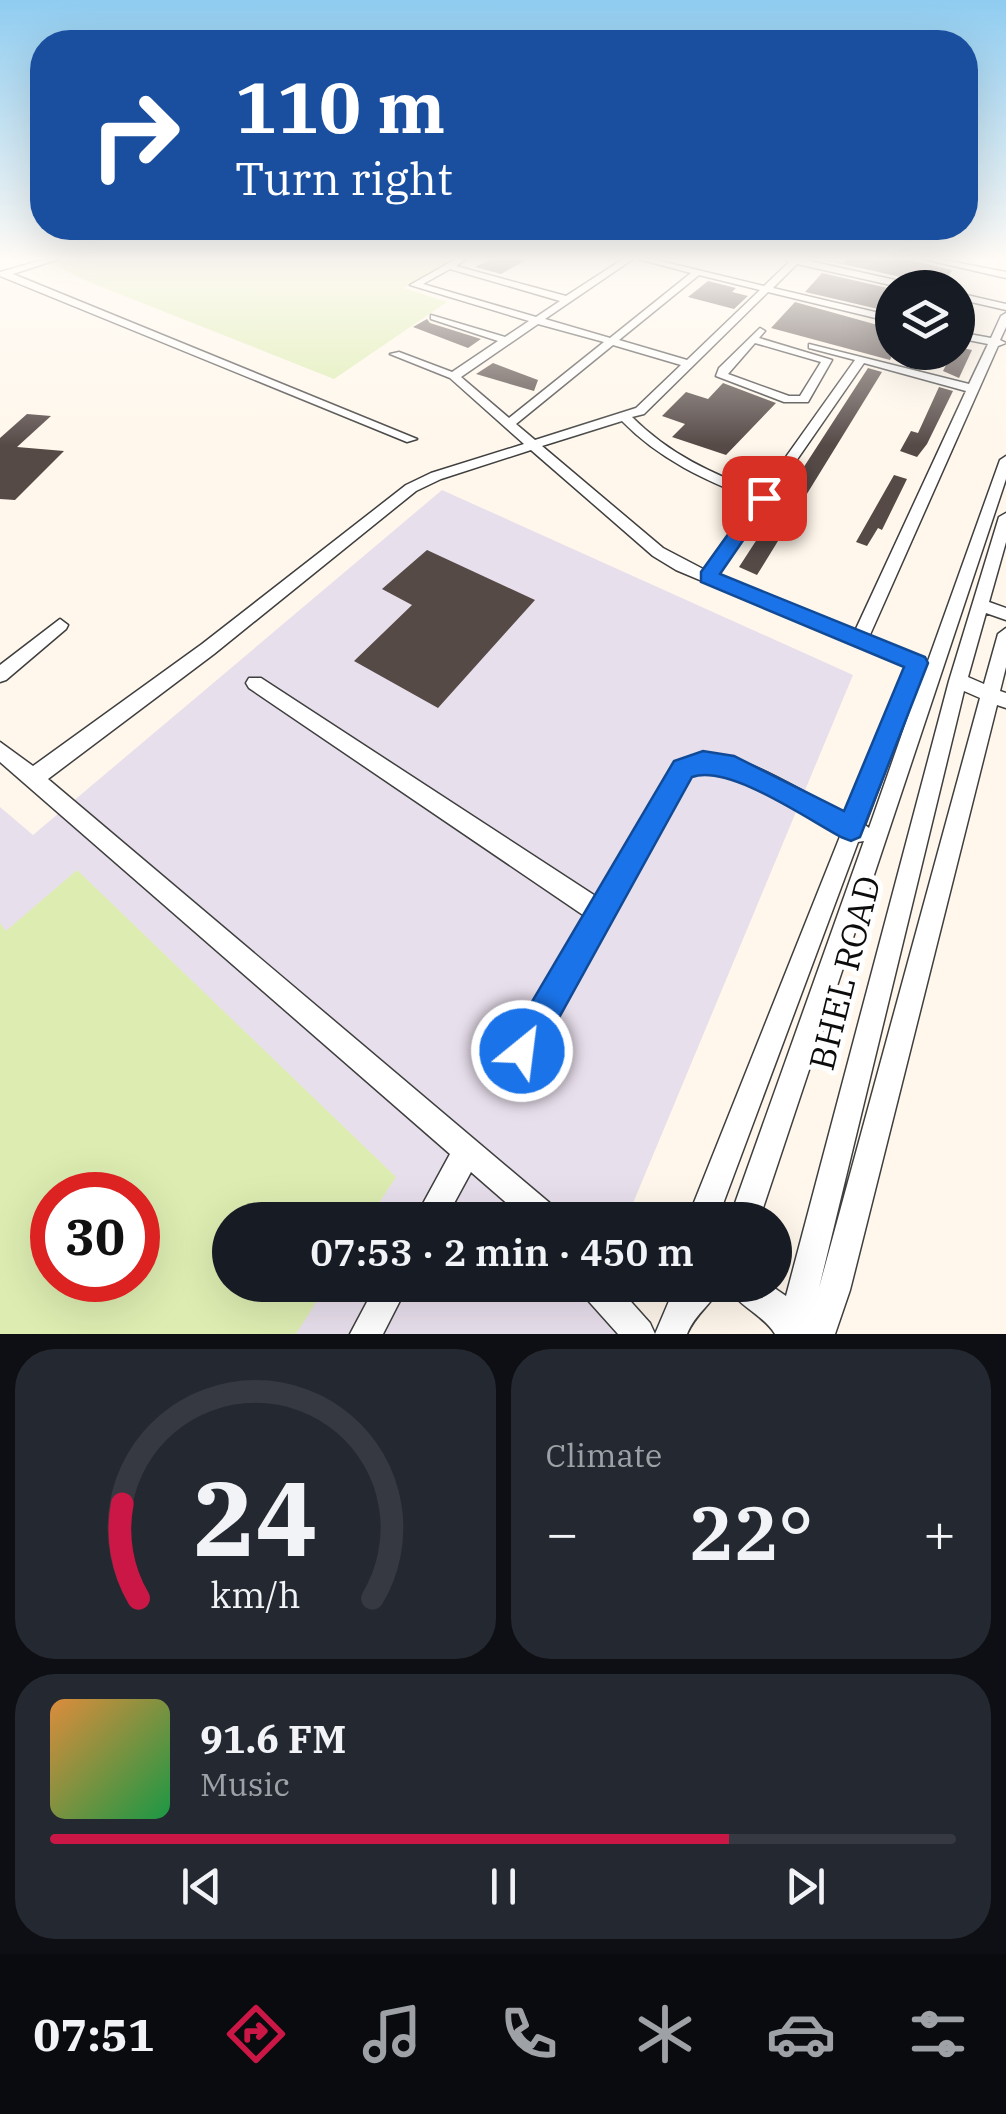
<!DOCTYPE html>
<meta charset="utf-8">
<style>
:root{--surface:#171b24;--page:#242831;--text:#f1f3f6;--muted:#9ea1a6;--line:#363941;--accent:#ca1745}
body{margin:0;font-family:"IBM Plex Serif",serif;background:var(--page);color:var(--text);height:100vh;display:flex;flex-direction:column;font-size:38px;white-space:nowrap}
*{box-sizing:border-box;margin:0}
p{font-size:32px;color:var(--muted)}
.icon{flex:none;width:55px;height:55px;fill:none;stroke:currentColor;stroke-width:2;stroke-linecap:round;stroke-linejoin:round}
.map{position:relative;height:1334px;overflow:hidden}
.sheet{display:flex;flex-direction:column;gap:15px;padding:15px;background:#0d0f14;flex:1}
.sheet>*{flex:none}
.guide{position:absolute;left:30px;top:30px;width:948px;height:210px;border-radius:40px;box-shadow:0 10px 40px #0002;background:#1a4fa0;color:#fff;overflow:hidden}
.controls{position:absolute;left:875px;top:270px;display:grid;gap:20px}
.controls a{display:grid;place-items:center;width:100px;height:100px;border-radius:50%;background:var(--surface);box-shadow:0 10px 40px #0002;font-size:50px}
.speed{position:absolute;left:30px;top:1172px;display:flex;gap:20px;font-size:50px;font-weight:700;text-align:center}
.speed>*{display:grid;place-content:center;width:130px;height:130px;border-radius:50%;background:var(--surface);box-shadow:0 10px 40px #0002;line-height:1}
.speed .limit{border:15px solid #d22;background:#fff;color:#111}
.pin{position:absolute;display:grid;place-items:center;width:85px;height:85px;color:#fff;margin:-42px;border-radius:20px;box-shadow:0 5px 15px #0006}
.me{position:absolute;width:110px;margin:-55px;rotate:29deg;stroke-linejoin:round;filter:drop-shadow(0 0 8px #0008)}
.turn{display:flex;align-items:center;gap:35px;height:210px;padding:0 40px;font-size:45px}
.turn .icon{width:130px;height:130px;stroke-width:2.5}
.turn b{display:block;font-size:70px;line-height:85px}
.big{font-size:75px;font-weight:600;line-height:1.1}
.sheet .tile{flex:1;display:flex;flex-direction:column;justify-content:center;gap:15px;min-width:0;padding:0 35px;border-radius:40px;background:var(--page)}
.sheet .dial{align-items:center;gap:0}
.dial svg{height:260px;overflow:visible;fill:none;stroke:var(--line);stroke-width:7;stroke-linecap:round;text-anchor:middle}
.dial text{fill:var(--text);stroke:none}
.song{display:flex;align-items:center;gap:30px}
.cover{width:120px;height:120px;border-radius:15px;background:linear-gradient(135deg,hsl(30 70% 55%),hsl(140 70% 35%))}
.played{height:10px;border-radius:5px;background:linear-gradient(90deg,var(--accent) 75%,var(--line) 75%)}
.keys{display:flex;justify-content:space-around;direction:ltr}
.heat{display:flex;justify-content:space-between;align-items:center;font-size:55px;direction:ltr}
.sheet .tiles{flex:1;display:grid;gap:15px;grid-template-columns:1fr 1fr}
.tile:last-child{grid-column:span 2}
.trip{position:absolute;left:212px;top:1202px;width:580px;height:100px;border-radius:50px;background:var(--surface);box-shadow:0 10px 40px #0002;font-weight:600;line-height:100px;text-align:center}
.dock{display:flex;height:160px;justify-content:space-around;align-items:center;background:#090b0e;color:var(--muted)}
.dock .icon{width:70px;height:70px}
.dock .current{color:var(--accent)}
.dock b{font-size:45px;color:var(--text)}
.map>svg:first-child{display:block}
</style>
<div class="map">
<svg width="1006" height="1334" viewBox="0 0 1006 1334">
<rect width="100%" height="100%" fill="#fff7eb"/>
<!-- industrial -->
<path fill="#e8dfec" fill-rule="evenodd" d="M442,490L853,675L626,1220H230V1285H599L649,1334H0V807L33,835ZM52,1195H138V1280H52Z"/>
<!-- green -->
<path fill="#ddedb1" fill-rule="evenodd" d="M43,259H457L404,288L447,302L334,379L89,282Z
M77,870L396,1177L368,1220H230V1285H327L296,1334H0V923L6,931ZM52,1195H138V1280H52Z"/>
<!-- building -->
<path fill="#564a47" d="M491,259H528L501,274L475,267Z
M820,259L845,263L846,259H906L952,270L941,288H925L923,282Z
M822,273L892,289V290L878,309L805,292Z
M708,281L736,288L732,292L748,296L734,309L688,297Z
M795,302L892,329V356L890,360L771,328Z
M427,319L430,323L481,339L468,348L413,327Z
M958,347L972,350L959,378L943,371L947,363L924,357V352H958Z
M493,363L538,380L534,391L476,374Z
M868,368L882,372L757,575L739,567Z
M723,383L776,403L726,455L672,437L685,424L662,416L686,392L708,399Z
M939,387L953,391L927,444L917,457L900,451L911,431L918,433Z
M27,414L51,416L17,447L64,451L15,500L0,499V438Z
M894,475L907,479L882,530L878,528L867,546L856,542Z
M427,550L535,600L438,708L354,661L412,605L382,589Z"/>
<g fill="none" stroke-linecap="round" stroke-linejoin="round">
<!-- minor casing -->
<g stroke="#3f3f3f" stroke-width="3">
<path id="minor" d="M46,259H59L13,274L417,439L407,442L0,276V272Z
M456,259H466L456,266L566,296L623,259H633L545,319L610,338L691,273L638,259H652L764,286L789,262L784,259H801L922,286L904,288L797,264L773,288L892,316V322L768,292L644,414L632,417C669,454 712,474 761,492L855,360L809,348V344L969,384L988,344L958,338V332L991,338L1001,316L1006,313V327L1000,340L1006,343L998,346L869,637L928,661L1000,460L1006,456V479L759,1220H729L864,841L858,842L717,1220H687L841,834C803,814 730,762 690,775L531,1060L522,1064L513,1060L509,1051L513,1042L586,917L249,688L246,683L249,678H261L597,897L676,762C686,758 697,754 707,754C750,756 809,796 848,816L907,667L676,570L653,556L531,450L441,479L416,491L214,654L48,779L558,1210L563,1220H526L471,1172L445,1220H414L450,1154L0,762V742L33,766L202,644L406,485L431,473L524,444L450,378L390,354L399,352L452,372L498,341L431,319V315L505,337L529,321L410,285ZM450,269L560,301L536,317L423,284ZM699,275L760,290L687,360L619,340ZM538,324L604,342L509,418L461,377ZM613,345L681,365L636,408L535,440L516,424ZM864,363L966,391L855,631L717,575ZM622,421C660,460 705,480 755,500L705,570L663,548L542,446ZM922,673L923,674L869,828L865,825Z
M923,259H939L1006,272V278Z
M958,293L1006,304V310L958,299Z
M760,328L765,331L759,338L832,360L808,402H784L716,376L719,368ZM755,343L821,362L800,396H789L728,374Z
M1006,513V542L989,602L1006,608V620L986,613L968,677L984,684L998,634L1006,628V667L1000,691L1006,693V708L997,705L850,1290L835,1334H775C762,1313 736,1306 728,1285H770L786,1296L949,681L999,517ZM964,691L980,698L819,1288Z
M60,619L68,625L66,629L6,680L0,682V665Z
M376,1285H408L383,1334H350Z
M580,1285H616L650,1323L655,1334L669,1301L681,1285H721C714,1303 696,1312 687,1334H618L584,1296Z"/>
</g>
<!-- minor -->
<use href="#minor" fill="#fff" fill-rule="evenodd"/>
</g>
<!-- sky -->
<linearGradient id="sky" x2="0" y2="1"><stop stop-color="#8fccf0"/><stop offset="0.58" stop-color="#fffbf6"/><stop offset="1" stop-color="#fffbf6" stop-opacity="0"/></linearGradient>
<rect width="1006" height="446" fill="url(#sky)"/>
<!-- route -->
<path fill="#1a73e8" stroke="#114b97" stroke-width="2.5" d="M764,492L772,498L720,574L925,657L928,663L860,837L851,841L841,837C807,819 729,764 692,777L534,1063L522,1068L510,1063L505,1051L510,1039L674,761L703,751L734,756L844,811L904,667L701,582V572L757,494Z"/>
<g text-anchor="middle" stroke-width="10" stroke-linejoin="round" paint-order="stroke">
<!-- near-street labels -->
<g font-size="35" fill="#0c0c0c" stroke="#fff">
<text transform="translate(845 973) rotate(-76)" y="12">BHEL ROAD</text>
</g>
</g>
</svg>
<div class="controls">
<a><svg class="icon" aria-label="layers" viewBox="0 0 24 24"><path d="M12 4l9 5-9 5-9-5zM3 14l9 5 9-5"/></svg></a>
</div>
<div class="speed"><div class="limit">30</div></div>
<div class="pin" style="left:764px;top:498px;background:#d93025"><svg class="icon" aria-label="arrive" viewBox="0 0 24 24"><path d="M6 21V4h12l-3 4 3 4H6"/></svg></div>
<svg class="me" style="left:522px;top:1051px" viewBox="-20 -20 40 40"><circle r="17" fill="#1a73e8" stroke="#fff" stroke-width="3"/><path d="M0-11L8 9 0 5-8 9z" fill="#fff"/></svg>
<div class="trip">07:53 · 2 min · 450 m</div>
<div class="guide">
<div class="turn"><svg class="icon" aria-label="right" viewBox="0 0 24 24"><path d="M7 20v-9h11M14 6l5 5-5 5"/></svg><div><b>110 m</b>Turn right</div></div>
</div>
</div>
<section class="sheet">
<div class="tiles">
<div class="tile dial"><svg viewBox="0 0 100 80">
<path d="M14 69A42 42 0 1 1 86 69"/>
<path d="M14 69A42 42 0 0 1 9 40" stroke="#ca1745"/>
<text x="50" y="56" font-size="32" font-weight="700">24</text>
<text x="50" y="72" font-size="11">km/h</text>
</svg></div>
<div class="tile"><p>Climate</p>
<div class="heat"><a>−</a><b class="big">22°</b><a>+</a></div>
</div>
<div class="tile">
<div class="song"><i class="cover"></i><div><b>91.6 FM</b><p>Music</p></div></div>
<div class="played"></div>
<div class="keys"><svg class="icon" aria-label="previous" viewBox="0 0 24 24"><path d="M18 5L8 12l10 7zM5 5v14"/></svg><svg class="icon" aria-label="pause" viewBox="0 0 24 24"><path d="M8 5v14M16 5v14"/></svg><svg class="icon" aria-label="next" viewBox="0 0 24 24"><path d="M6 5l10 7-10 7zM19 5v14"/></svg></div>
</div>
</div>
</section>
<nav class="dock">
<b>07:51</b>
<svg class="icon current" aria-label="directions" viewBox="0 0 24 24"><path d="M12 3l9 9-9 9-9-9zM9 14v-3h6M13 9l2 2-2 2"/></svg>
<svg class="icon" aria-label="music" viewBox="0 0 24 24"><path d="M9 18V5l10-2v13"/><circle cx="6" cy="18" r="3"/><circle cx="16" cy="16" r="3"/></svg>
<svg class="icon" aria-label="phone" viewBox="0 0 24 24"><path d="M5 4h4l2 5-3 2q2 4 5 5l2-3 5 2v4C11 20 4 13 5 4z"/></svg>
<svg class="icon" aria-label="climate" viewBox="0 0 24 24"><path d="M12 3v18M4 7l16 10M4 17L20 7"/></svg>
<svg class="icon" aria-label="car" viewBox="0 0 24 24"><path d="M5 17H2v-5l4-1 3-4h7l3 4 3 1v5h-3M9 17h6M6 11h13"/><circle cx="7" cy="17" r="2"/><circle cx="17" cy="17" r="2"/></svg>
<svg class="icon" aria-label="filters" viewBox="0 0 24 24"><path d="M4 7h16M4 17h16"/><circle cx="9" cy="7" r="2"/><circle cx="15" cy="17" r="2"/></svg>
</nav>
